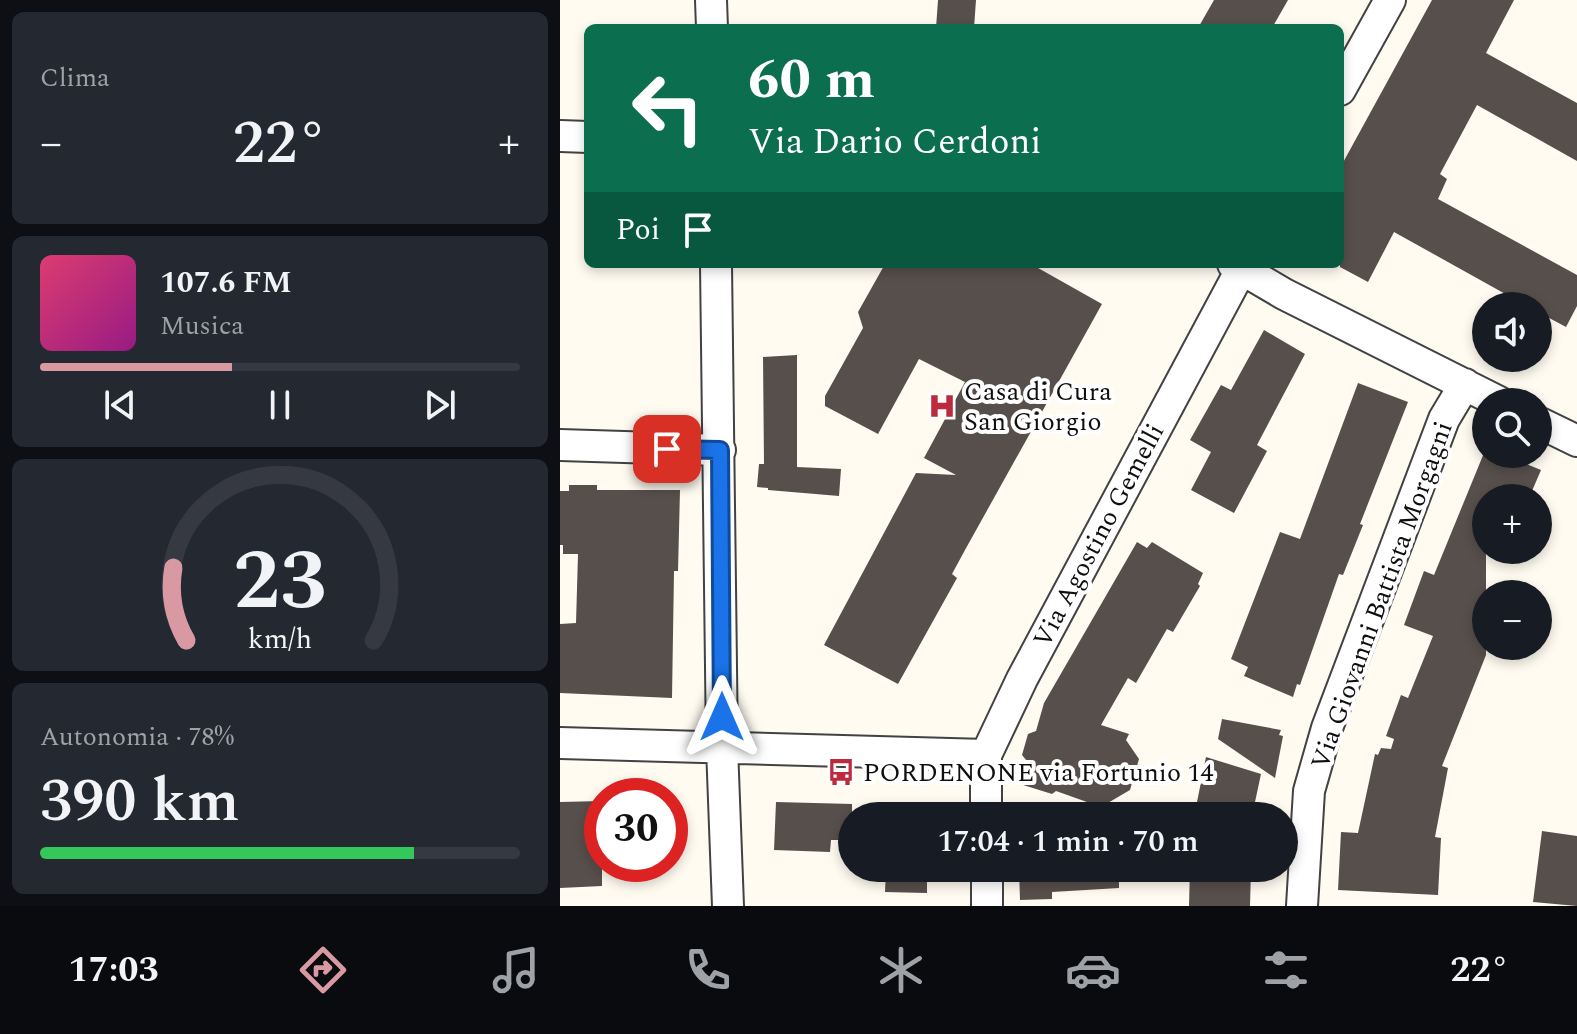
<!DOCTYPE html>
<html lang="it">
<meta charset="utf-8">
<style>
:root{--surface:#171b24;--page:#242831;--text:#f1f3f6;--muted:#9ea1a6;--line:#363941;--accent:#d999a3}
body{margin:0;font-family:Spectral,serif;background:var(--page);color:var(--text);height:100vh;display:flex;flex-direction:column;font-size:30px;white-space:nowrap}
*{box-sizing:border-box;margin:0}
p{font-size:26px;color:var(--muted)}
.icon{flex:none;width:44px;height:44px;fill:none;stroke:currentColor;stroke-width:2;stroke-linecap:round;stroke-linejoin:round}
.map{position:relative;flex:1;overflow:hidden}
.details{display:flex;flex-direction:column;gap:12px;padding:12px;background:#0d0f14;width:560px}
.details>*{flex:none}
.banner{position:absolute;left:24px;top:24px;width:760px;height:244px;border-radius:12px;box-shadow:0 4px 12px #0003;background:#0b6e4f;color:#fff;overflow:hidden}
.controls{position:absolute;left:912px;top:292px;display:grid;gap:16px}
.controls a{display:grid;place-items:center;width:80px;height:80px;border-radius:50%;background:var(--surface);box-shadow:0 4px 12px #0003;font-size:40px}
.speed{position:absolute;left:24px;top:778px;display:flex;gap:16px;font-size:40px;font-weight:700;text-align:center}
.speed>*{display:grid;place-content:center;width:104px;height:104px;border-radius:50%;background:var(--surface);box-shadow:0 4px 12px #0003;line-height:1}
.speed .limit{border:12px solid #d22;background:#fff;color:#111}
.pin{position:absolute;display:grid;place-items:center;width:68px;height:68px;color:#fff;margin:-34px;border-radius:16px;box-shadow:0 4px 12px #0006}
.me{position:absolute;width:88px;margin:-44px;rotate:0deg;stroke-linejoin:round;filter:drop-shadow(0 0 6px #0008)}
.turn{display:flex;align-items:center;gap:28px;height:168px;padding:0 32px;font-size:36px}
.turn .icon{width:104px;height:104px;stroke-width:2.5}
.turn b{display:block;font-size:56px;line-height:68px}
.then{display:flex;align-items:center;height:76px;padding:0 32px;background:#0003;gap:16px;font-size:30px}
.big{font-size:60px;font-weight:600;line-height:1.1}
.details .card{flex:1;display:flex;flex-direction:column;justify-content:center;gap:12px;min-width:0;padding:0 28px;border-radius:12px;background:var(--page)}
.details .dial{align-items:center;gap:0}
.dial svg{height:208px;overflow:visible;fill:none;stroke:var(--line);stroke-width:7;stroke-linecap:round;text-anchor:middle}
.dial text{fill:var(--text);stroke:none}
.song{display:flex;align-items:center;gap:24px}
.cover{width:96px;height:96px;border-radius:12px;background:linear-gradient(135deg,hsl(340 70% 55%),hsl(310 70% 35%))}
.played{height:8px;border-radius:4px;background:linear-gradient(90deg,var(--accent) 40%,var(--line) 40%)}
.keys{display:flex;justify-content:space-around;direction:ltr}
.heat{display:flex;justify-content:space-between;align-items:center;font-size:44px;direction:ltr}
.charge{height:12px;border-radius:6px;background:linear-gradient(90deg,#34c759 78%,var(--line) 0)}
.trip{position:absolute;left:278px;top:802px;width:460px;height:80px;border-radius:40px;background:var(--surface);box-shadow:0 4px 12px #0003;font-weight:600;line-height:80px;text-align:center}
.dock{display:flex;height:128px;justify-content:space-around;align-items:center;background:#090b0e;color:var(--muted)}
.dock .icon{width:56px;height:56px}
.dock .current{color:var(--accent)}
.dock b{font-size:36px;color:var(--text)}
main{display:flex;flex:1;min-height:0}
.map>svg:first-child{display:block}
</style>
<main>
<section class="details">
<div class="card"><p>Clima</p>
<div class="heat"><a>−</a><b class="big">22°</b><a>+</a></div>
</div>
<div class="card">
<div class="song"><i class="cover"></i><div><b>107.6 FM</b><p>Musica</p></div></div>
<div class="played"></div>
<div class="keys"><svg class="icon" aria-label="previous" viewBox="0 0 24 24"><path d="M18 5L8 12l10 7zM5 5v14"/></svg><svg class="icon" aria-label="pause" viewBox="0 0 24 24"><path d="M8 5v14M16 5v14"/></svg><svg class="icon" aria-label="next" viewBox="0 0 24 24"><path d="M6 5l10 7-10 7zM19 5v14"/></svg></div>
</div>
<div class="card dial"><svg viewBox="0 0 100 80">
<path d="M14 69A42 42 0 1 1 86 69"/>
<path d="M14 69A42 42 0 0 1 9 41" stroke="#d999a3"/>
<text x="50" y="56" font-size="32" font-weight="700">23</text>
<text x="50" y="72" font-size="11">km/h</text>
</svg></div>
<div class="card"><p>Autonomia · 78%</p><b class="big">390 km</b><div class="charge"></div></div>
</section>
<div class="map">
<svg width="1017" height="906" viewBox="0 0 1017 906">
<rect width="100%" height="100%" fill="#fffbf1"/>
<!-- building -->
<path fill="#574f4b" d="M378,0H416L414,28H376Z
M654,0H728L712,28H638Z
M872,0H954L926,53L1017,103V161L917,105L880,174L887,179L878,199L1017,275V306L1006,327L978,312V306H967L834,232L808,282L780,267V168Z
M325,264H471L542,304L405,550L392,574L397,578L338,684L264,645L356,473L396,475L364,458L405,382L359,359L318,434L265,406V396L303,328L298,312Z
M704,330L745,354L697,445L707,451L674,513L631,490L651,452L630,440L661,385L671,390Z
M237,355V467L281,469L279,496L208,490V488L197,487L199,464H204L203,357Z
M798,383L848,402L800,524L803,525L783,575L779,574L740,685L737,684L733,697L684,676L688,667L671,659L720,532L740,539Z
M926,448V454H942L981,470L969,498H926V655L882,766L888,768L875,837L881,838L878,895L778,890L781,832L798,833L815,754L818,755L821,748L831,749L834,739L826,736L841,695L848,698L873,636L844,625L864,571L874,575Z
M9,485H37V490H120L118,571H114L112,698L0,693V624L16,623L18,554H3V545H0V491H9Z
M577,542L587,548L592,542L643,573L638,584L640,586L613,632L607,629L576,683L568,678L541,725L569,734L566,740L579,759L570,790L541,807L496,791L492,794L460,784L467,761L462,755L468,734L476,731L484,703Z
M662,719L721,730L719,735L723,736L715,778L658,739Z
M646,757L701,774L692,816H657L635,812Z
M42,801V886L0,888V802Z
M216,802L292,804V840H271L270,852L214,850Z
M982,831L1017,836V906L973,902Z
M326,868H367V893L325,892Z
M459,868H559V888L492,892V899L460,900Z
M630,868H691L690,906H629Z"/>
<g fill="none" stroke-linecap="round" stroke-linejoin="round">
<!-- minor casing -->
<g stroke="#424242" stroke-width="34">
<path id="minor" d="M151,0L152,28
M780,90L830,0
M0,136L28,137
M156,264L162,747L168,906
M673,264L724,294L939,402
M978,422L1017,441
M0,445L160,450
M0,743L426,755
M426,816V755L462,679L684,264
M427,868V906
M742,906L749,791L767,728L884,419L905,384"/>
</g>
<!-- minor -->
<use href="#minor" stroke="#fff" stroke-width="30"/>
</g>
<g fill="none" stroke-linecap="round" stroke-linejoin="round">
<!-- route casing -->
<g stroke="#114b97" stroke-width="20">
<path id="route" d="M107,449L160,450L162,717"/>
</g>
<!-- route -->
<use href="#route" stroke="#1a73e8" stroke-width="14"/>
</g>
<!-- icons -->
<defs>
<g id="hospital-bare" transform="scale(2.16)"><path d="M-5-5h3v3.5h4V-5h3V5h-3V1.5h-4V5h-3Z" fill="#bc2a3d" stroke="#fff" stroke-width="2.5" paint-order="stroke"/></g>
<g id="bus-bare" transform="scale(2.16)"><path d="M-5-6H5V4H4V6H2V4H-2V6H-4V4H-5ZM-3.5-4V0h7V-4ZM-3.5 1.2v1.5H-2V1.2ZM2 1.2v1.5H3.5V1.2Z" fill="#bc2a3d" stroke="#fff" stroke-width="2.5" paint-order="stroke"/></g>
</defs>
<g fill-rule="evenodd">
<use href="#hospital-bare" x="382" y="406"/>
<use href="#bus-bare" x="281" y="772"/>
</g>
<g text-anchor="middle" stroke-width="8" stroke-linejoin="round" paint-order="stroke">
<!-- poi labels -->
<g font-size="26" fill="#0f0f0f" stroke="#fff" text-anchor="start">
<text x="404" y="400">Casa di Cura<tspan x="404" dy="30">San Giorgio</tspan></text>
<text x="303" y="781">PORDENONE via Fortunio 14</text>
</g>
<!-- street labels -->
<g font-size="26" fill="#0f0f0f" stroke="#fff">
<text transform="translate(538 535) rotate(-62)" y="9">Via Agostino Gemelli</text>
<text transform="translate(821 595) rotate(-70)" y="9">Via Giovanni Battista Morgagni</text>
</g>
</g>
</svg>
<div class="controls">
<a><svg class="icon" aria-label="sound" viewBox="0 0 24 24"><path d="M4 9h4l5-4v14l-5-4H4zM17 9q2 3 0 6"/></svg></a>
<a><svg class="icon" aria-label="search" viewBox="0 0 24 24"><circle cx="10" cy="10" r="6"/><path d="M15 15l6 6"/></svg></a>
<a>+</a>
<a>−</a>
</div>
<div class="speed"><div class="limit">30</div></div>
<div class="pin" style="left:107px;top:449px;background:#d93025"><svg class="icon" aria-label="arrive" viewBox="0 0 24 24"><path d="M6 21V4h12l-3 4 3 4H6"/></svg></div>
<svg class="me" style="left:162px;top:717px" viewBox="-20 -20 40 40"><path d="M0-17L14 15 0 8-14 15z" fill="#1a73e8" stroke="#fff" stroke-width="4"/></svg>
<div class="trip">17:04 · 1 min · 70 m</div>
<div class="banner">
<div class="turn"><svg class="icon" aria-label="left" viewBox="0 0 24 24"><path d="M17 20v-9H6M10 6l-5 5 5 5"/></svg><div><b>60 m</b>Via Dario Cerdoni</div></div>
<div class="then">Poi<svg class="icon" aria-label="arrive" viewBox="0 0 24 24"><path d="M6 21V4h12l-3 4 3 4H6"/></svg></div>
</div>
</div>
</main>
<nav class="dock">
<b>17:03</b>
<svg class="icon current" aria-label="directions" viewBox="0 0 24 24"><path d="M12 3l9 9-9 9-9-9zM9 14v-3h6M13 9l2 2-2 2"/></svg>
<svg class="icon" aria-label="music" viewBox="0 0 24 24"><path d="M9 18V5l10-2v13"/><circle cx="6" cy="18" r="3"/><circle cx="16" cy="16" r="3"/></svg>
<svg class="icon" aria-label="phone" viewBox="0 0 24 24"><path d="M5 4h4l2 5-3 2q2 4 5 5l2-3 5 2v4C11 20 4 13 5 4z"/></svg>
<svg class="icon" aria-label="climate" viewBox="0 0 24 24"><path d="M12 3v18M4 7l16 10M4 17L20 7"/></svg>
<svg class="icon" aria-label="car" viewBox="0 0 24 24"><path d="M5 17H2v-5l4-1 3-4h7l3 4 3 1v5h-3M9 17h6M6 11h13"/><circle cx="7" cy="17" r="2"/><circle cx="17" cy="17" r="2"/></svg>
<svg class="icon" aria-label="filters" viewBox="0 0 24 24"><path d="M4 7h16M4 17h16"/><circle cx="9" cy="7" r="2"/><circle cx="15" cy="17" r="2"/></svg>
<b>22°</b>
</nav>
